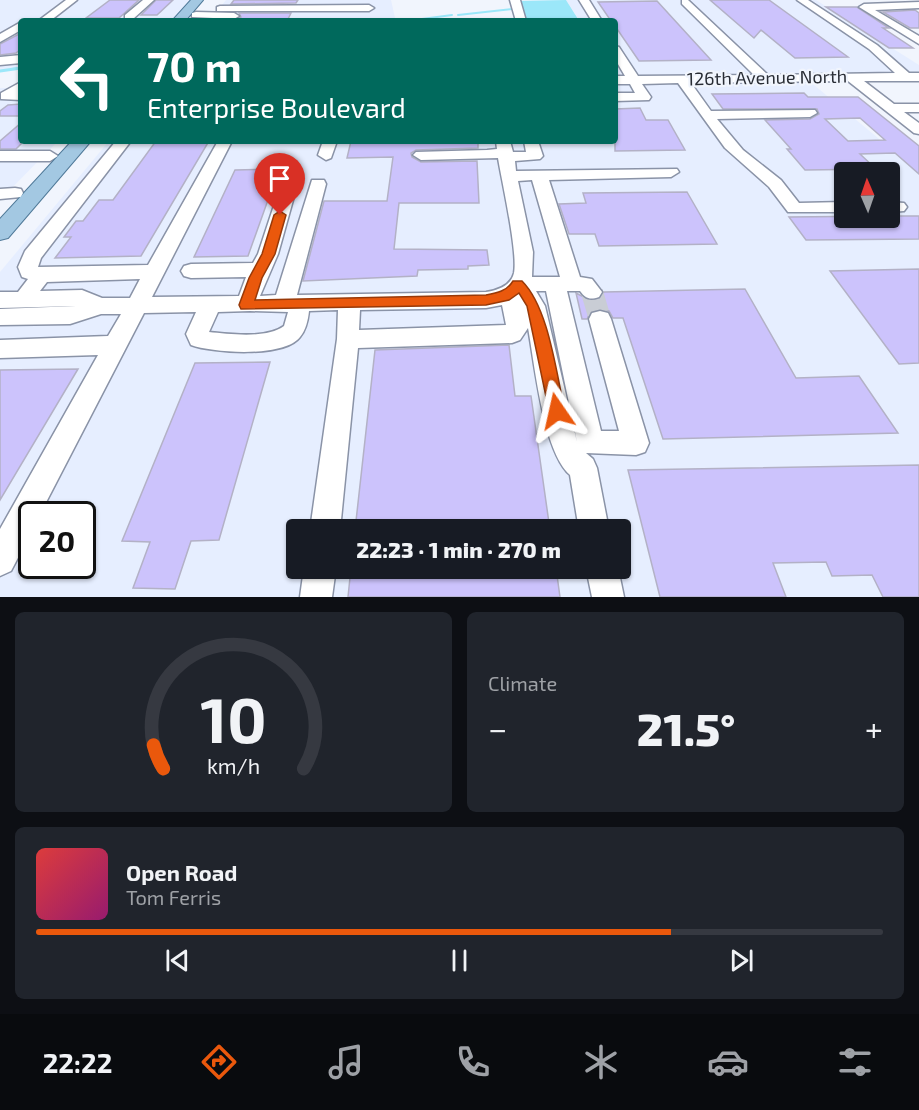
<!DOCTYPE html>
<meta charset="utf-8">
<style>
:root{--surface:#171b24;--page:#20242c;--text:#f1f3f6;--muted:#9ea1a6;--line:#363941;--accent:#ea580c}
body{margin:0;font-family:"Exo 2",sans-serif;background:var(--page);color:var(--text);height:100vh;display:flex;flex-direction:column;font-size:22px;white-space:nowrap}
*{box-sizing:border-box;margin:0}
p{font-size:20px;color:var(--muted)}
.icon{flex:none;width:33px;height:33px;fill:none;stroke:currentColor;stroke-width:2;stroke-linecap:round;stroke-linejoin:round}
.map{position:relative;height:597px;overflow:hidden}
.details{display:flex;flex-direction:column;gap:15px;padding:15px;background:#0d0f14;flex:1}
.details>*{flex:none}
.top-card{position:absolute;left:18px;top:18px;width:600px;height:126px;border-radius:6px;box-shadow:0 2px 4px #0004;background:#00695c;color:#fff;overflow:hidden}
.needle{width:39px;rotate:358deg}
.tools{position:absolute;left:834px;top:162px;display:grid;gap:12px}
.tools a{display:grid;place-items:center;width:66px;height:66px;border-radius:6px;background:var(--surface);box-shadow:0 2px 4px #0004;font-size:30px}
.speed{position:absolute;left:18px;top:501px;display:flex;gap:12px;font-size:30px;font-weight:700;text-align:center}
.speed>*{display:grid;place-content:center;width:78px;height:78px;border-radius:50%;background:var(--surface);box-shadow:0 2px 4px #0004;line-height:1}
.speed .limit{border:3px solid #111;border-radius:9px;background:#fff;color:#111}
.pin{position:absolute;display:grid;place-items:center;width:51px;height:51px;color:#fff;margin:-62px -26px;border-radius:50% 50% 50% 0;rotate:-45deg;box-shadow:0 0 6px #0007}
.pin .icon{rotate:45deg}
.me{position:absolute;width:66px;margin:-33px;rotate:349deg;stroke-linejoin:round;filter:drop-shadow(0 0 4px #0008)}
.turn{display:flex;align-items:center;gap:21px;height:126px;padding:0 30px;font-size:27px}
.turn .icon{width:78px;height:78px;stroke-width:2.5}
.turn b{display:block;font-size:42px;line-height:51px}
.big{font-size:45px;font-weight:800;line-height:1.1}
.details .card{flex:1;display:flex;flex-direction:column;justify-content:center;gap:9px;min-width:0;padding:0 21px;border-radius:9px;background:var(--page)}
.details .dial{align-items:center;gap:0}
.dial svg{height:156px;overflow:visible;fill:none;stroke:var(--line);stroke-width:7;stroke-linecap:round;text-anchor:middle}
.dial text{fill:var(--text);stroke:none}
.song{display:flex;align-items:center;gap:18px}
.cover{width:72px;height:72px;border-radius:9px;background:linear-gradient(135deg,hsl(0 70% 55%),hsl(320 70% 35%))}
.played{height:6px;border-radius:3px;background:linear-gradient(90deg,var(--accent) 75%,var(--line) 75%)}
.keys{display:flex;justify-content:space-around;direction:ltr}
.heat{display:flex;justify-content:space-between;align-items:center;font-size:33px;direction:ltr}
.details .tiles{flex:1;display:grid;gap:15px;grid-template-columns:1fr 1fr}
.card:last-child{grid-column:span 2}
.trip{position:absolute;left:286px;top:519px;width:345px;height:60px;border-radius:6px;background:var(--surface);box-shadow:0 2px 4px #0004;font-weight:800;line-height:60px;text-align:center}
.tab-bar{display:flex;height:96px;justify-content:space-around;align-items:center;background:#090b0e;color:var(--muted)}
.tab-bar .icon{width:42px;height:42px}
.tab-bar .current{color:var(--accent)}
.tab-bar b{font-size:27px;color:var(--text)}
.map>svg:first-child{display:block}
</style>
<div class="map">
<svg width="919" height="597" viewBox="0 0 919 597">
<rect width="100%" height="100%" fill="#f1f5fd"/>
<!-- built -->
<path fill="#e6eeff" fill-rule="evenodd" d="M0,0H194L174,21H21V67L0,70Z
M226,0H391L395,18L372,21H209Z
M566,0H816L919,65V75L615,78V21H576L578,18Z
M808,80L919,172V597H0V324L101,312L487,306L522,293L508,141H615V82H679L731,151L764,167L742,151L687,81ZM844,172H890V218H844ZM32,514H82V566H32ZM297,530H621V568H297Z
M0,88H21V141H58L0,200Z
M109,141H497L516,252V271L510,284L485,294L108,300L86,292L0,294V272Z"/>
<!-- water -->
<path fill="#9be7f9" d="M566,0L578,19L576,21H522L517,1Z"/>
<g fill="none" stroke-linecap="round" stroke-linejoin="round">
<!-- stream-far1 -->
<path stroke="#9be7f9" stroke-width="2" d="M458,15L512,9
M407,21L452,15
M11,69L21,68"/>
<!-- stream -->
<path stroke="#9be7f9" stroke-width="3" d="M0,71L21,68"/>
</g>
<!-- building -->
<path fill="#ccc3fc" stroke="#b3b1c6" stroke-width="1.5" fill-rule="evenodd" d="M110,0H139L119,18H86Z
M156,0H173L157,15H141Z
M234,0H298L296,3L231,4Z
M710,0H769L848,57L795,58L761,30L754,38Z
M657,1L711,60L639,61L615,26V21H611L598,2Z
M826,7H857L889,28H883L913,48H889Z
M915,10L919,13V28H910L883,12Z
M239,13H291L287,21H235L241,17Z
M21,33V49L16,53L0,55V44Z
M804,93L808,97H858L919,146V174L895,153L860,154L876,169L805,170L787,149H791L765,120L810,119L819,114L817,109H723L712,94ZM860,118L885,140L848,141L825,119Z
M21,104V116H0V111L8,105Z
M640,108L646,120H668L685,150L615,151V109Z
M21,123V144L16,149H0V141Z
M156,141H209L141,256L55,258L71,237H64L76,221H83L99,200H113Z
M351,141H478V148L416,150L411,153L412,157L421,162L477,161L479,203H399L394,249L487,250L489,265L468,266V269L418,270L417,276L303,281L324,201H387L393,157L347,158Z
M279,169L248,256L194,257L235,170Z
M687,192L717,244L599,246L595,234H569L559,204L586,203L583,193Z
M890,216H919V239L806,240L789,217Z
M919,269V363L899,364L830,271Z
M745,289L796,378L859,376L898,433L663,439L623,318H613L609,311L599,309L591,311L587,319H582L576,293L591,301L600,299L604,292Z
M509,345L515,396H531L550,530H355L375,350Z
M270,362L219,540L191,541L175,589L133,588L150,542L122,541L195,363Z
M78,369L0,500V370Z
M919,465V597H883L872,575L832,576L826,562L773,563L786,597H660L628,470Z
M351,568H556L560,597H348Z"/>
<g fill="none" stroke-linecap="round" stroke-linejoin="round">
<!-- minor-tunnel -->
<path stroke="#c9cdd5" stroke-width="22" stroke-dasharray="22 11" stroke-linecap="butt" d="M592,292L600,319"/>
<!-- minor casing -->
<g stroke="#8a93a7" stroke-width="3">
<path id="minor" d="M66,0H77L50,21H38Z
M143,0H154L133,19H125V15Z
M510,0H520L526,21H516Z
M579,0H589L602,21H592Z
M682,0H688L768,75L895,73L869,49L797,0H808L877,45L909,73H919V81H864L894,104H919V112H904L919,123V134L914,133L848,81L691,83L711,111L815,110L817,113L810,117L717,119L743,150L781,180L799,203L844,202V212H788L769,187L725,148L678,83L642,84L651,97L649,100L615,101V93H635L630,84H615V76H625L615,59V46L619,47L638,76L754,75L682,4Z
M919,2V8L875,10L919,36V44L859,7L864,4Z
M220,6L369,5L374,8L369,11H217V7Z
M196,12L234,13L239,16L234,19L192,17V13Z
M21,22V30L0,42V34Z
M21,55V63L0,65V57Z
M21,82V100L1,99V93Z
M116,141H131L41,258L38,267L148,265L218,141H232L152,297L239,296L246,277L191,278L184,276L181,271L184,266L191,264L253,263L258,254L284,175L292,170L300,175L278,254L260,296L276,295L312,180H324L326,184L297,295L486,292C498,290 511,286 514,273C518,252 502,182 498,158L421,160L413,155L416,152L487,150L497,149L496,141H510L513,152H526L524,141H538L543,156L540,159L515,161L516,171L677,169L679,172L671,177L549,180L580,277L592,279L602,292L599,297C590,300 586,299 580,291H567L601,431H619L589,319L592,313L600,311L608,313L611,319L649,443L645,452L636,455L586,453L593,459L597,468L609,530H579L570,475C543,451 535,365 528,328L520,340L512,343L358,348L340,530H310L337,339L338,310L309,311C308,320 306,330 300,337C284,358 213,353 191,345L186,334L196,312L144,313L40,514H32V531L11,571L0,576V529L98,355L0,358V340L108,336L121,314H101L70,324L0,325V309L76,306L0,308V292H18L28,279L22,277L18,267L25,251ZM532,180L560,277H532L533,252L518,181ZM140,279L130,298H102L82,290L40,291L47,282ZM536,291H546L577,442L545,306ZM502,305L506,325L359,330L360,310L486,308ZM250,311L288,312L284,326C266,339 230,334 209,332L218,312Z
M323,141H337L331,158L326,160L318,155Z
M0,151H50L58,156L50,161H0Z
M15,188L21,189L23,193L21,197L0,199V189Z
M890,202L904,203L907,207L904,211L890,212Z
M304,568H336L332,597H300Z
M586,568H618L624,597H592Z"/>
</g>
<!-- major casing -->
<g stroke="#507a99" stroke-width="2">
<path id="major" d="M191,0H203L185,21H172Z
M72,141H91L8,238L0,240V219Z"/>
</g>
<!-- minor -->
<use href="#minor" fill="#fff" fill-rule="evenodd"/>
<!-- major -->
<use href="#major" fill="#a3c8e2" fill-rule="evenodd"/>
</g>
<!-- route -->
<path fill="#ea580c" stroke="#983908" stroke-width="1.5" d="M280,211L286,215L275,254L262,278L255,300L486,295C497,293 507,291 513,281H522C549,308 556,373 565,411L563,416L557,419L551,416L549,411L527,306L519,293L509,300L486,305L241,309L239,305L249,278L262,254L274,215Z"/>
<g text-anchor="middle" stroke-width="4.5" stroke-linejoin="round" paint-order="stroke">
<!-- far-street labels -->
<g font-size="18" fill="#292d35" stroke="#f1f5fd">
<text transform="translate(767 78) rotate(-1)" y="6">126th Avenue North</text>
</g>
</g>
</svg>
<div class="tools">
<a><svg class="needle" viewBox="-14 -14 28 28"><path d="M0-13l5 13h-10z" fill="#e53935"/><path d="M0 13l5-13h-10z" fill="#9ea1a6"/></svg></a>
</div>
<div class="speed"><div class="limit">20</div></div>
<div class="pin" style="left:280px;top:215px;background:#d93025"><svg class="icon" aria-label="arrive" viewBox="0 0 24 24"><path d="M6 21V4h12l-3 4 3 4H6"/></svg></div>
<svg class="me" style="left:557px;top:411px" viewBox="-20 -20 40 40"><path d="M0-17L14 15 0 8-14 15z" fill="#ea580c" stroke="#fff" stroke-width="4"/></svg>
<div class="trip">22:23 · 1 min · 270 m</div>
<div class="top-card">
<div class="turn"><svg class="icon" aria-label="left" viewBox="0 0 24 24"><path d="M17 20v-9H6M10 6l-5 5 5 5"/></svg><div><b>70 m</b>Enterprise Boulevard</div></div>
</div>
</div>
<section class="details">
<div class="tiles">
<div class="card dial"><svg viewBox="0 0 100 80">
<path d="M14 69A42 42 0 1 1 86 69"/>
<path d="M14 69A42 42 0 0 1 9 57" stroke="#ea580c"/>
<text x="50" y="56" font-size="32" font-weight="700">10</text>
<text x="50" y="72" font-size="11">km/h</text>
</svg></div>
<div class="card"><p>Climate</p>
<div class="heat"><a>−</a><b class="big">21.5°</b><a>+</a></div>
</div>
<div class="card">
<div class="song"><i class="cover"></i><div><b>Open Road</b><p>Tom Ferris</p></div></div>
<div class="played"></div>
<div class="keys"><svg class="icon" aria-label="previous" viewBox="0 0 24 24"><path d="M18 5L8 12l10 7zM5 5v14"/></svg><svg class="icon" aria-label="pause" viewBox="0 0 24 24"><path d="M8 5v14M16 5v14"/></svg><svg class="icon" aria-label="next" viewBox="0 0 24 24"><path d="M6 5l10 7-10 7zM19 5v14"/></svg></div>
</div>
</div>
</section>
<nav class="tab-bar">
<b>22:22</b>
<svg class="icon current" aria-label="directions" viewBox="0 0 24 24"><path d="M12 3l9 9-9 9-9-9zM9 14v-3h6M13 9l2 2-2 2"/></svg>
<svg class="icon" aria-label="music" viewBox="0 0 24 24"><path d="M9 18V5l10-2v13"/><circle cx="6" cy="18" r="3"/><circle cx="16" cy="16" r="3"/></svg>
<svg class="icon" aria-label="phone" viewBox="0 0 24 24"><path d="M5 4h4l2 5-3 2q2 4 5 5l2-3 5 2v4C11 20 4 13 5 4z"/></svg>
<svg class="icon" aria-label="climate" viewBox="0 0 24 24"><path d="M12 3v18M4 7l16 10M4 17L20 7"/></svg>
<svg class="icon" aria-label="car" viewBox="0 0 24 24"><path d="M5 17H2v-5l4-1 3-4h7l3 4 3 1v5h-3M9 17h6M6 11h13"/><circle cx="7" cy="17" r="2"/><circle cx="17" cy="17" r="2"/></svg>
<svg class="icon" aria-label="filters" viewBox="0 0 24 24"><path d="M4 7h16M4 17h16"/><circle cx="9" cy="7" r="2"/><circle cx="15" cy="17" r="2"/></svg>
</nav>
